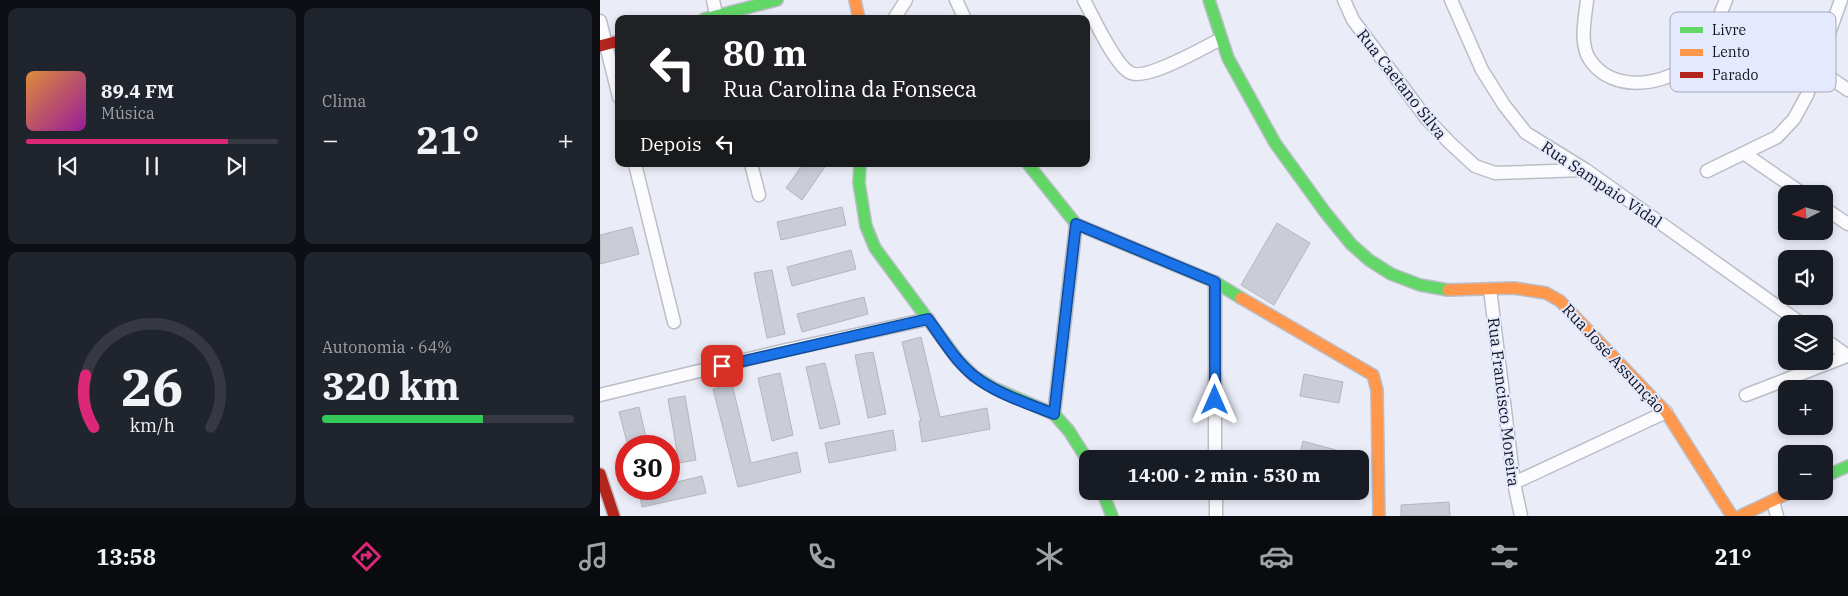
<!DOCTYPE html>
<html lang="pt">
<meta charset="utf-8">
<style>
:root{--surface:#171b24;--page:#20242c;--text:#f1f3f6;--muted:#9ea1a6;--line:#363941;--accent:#db2777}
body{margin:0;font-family:"IBM Plex Serif",serif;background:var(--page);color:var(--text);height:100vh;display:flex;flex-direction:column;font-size:19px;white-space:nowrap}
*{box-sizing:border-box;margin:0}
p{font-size:16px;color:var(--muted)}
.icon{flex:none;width:28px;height:28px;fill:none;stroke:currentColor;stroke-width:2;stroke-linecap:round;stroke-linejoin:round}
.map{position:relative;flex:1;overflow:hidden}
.drawer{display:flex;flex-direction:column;gap:8px;padding:8px;background:#0d0f14;width:600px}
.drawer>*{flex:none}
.banner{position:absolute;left:15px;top:15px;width:475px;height:152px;border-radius:10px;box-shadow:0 2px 8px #0003;background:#202124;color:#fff;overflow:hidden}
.needle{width:32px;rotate:264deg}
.buttons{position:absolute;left:1178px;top:185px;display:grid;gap:10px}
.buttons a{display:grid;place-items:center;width:55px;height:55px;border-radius:10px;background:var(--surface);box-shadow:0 2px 8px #0003;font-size:25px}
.speed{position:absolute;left:15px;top:435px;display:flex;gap:10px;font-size:25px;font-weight:700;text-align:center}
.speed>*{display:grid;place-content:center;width:65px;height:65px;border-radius:50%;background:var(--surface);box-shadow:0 2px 8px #0003;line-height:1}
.speed .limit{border:8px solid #d22;background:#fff;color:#111}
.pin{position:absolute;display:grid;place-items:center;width:42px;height:42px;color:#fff;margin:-21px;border-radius:10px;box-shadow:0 2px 8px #0006}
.me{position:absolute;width:55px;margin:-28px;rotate:0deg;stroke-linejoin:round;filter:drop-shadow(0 0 4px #0008)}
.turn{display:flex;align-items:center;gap:18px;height:105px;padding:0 25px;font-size:22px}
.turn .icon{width:65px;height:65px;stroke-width:2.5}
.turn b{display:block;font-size:35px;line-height:42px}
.then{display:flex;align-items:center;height:48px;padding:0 25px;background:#0003;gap:10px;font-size:19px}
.big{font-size:38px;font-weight:700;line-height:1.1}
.drawer .card{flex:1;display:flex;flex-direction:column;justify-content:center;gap:8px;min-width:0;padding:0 18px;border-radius:10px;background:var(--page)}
.drawer .dial{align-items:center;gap:0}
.dial svg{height:130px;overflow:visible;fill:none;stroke:var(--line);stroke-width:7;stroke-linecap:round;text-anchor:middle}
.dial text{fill:var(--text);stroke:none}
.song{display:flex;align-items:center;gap:15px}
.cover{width:60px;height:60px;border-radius:8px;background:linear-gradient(135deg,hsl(30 70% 55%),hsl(300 70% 35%))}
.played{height:5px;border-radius:2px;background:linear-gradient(90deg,var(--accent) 80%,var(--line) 80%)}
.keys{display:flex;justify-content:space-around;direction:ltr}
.heat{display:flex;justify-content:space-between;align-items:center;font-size:28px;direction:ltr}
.charge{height:8px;border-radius:4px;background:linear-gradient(90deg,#34c759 64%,var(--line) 0)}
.drawer .tiles{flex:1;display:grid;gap:8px;grid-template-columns:repeat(2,1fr)}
.trip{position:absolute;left:479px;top:450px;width:290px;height:50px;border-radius:10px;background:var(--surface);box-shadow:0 2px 8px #0003;font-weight:700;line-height:50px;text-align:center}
.menu{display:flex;height:80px;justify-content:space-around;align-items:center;background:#090b0e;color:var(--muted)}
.menu .icon{width:35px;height:35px}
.menu .on{color:var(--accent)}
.menu b{font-size:22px;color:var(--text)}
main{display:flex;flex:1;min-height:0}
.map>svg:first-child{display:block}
</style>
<main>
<section class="drawer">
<div class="tiles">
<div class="card">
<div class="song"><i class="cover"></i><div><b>89.4 FM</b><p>Música</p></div></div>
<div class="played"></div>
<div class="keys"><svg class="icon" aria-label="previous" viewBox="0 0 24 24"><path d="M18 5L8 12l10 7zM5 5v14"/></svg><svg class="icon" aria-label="pause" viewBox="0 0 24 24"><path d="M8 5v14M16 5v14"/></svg><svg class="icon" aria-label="next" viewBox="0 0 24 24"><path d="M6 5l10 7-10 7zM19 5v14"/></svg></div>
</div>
<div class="card"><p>Clima</p>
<div class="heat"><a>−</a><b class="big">21°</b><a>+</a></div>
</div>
<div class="card dial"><svg viewBox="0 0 100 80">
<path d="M14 69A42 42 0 1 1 86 69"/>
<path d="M14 69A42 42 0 0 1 9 37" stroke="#db2777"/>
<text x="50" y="56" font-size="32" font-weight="700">26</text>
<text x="50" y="72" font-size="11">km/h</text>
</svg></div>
<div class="card"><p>Autonomia · 64%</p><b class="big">320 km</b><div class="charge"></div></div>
</div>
</section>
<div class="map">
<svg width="1248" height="516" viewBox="0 0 1248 516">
<rect width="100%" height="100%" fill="#eaecf7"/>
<!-- building -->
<path fill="#cacdd6" stroke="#b4b6bf" d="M203,164H227L202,200L186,188Z
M242,207L246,225L181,240L177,222Z
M677,223L710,243L674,305L641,285Z
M32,227L39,254L0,264V235Z
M251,250L256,269L192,286L187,267Z
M172,270L185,334L167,338L154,273Z
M264,297L268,314L202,332L197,314Z
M321,337L340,417L387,408L390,429L322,442L319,421H321L302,342Z
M273,352L286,414L268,418L255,355Z
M225,363L240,424L220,429L206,367Z
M180,373L193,435L172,441L158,378Z
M704,374L743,382L739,403L700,396Z
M132,384L151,463L197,452L201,472L138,487L113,389Z
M85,396L96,460L79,463L68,399Z
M39,407L48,446H28L19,412Z
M293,430L296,450L229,463L225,443Z
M703,441L758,456L757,459H699Z
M760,457L767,459L768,466L763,484H760Z
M102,476L106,493L42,507L39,491L47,489H69V484Z
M849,502L850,516H801V505Z"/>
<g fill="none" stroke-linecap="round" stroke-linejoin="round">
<!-- street casing -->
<g stroke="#bbbdc7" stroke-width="15">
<path id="street" d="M113,0L117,19
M356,0L365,19
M484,0C493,17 514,63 529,72C544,83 604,47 621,39
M744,0L753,20L826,118L850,143L875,166L895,173L985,170
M851,0L882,70L904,105L926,133L986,170L1202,324
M987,0C985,19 979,44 990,60C1013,94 1067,86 1093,61C1105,49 1120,16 1126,0
M294,19L306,0
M0,21L19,97
M1216,68L1248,90
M1145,154L1203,194
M35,164L74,322
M151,164L159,195
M1107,171L1177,137L1194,119L1207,95L1241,0
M1224,208L1248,224
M615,282V459
M890,289L914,483L921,516
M1224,339L1248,356
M0,395L186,350L328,319
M1146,395L1247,356
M454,414L476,224
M914,483L1066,412
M616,491V516
M1173,501L1177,516"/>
</g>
<!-- fast casing -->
<g stroke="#bbbdc7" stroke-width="14">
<path id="fast" d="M609,0L628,58L675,143L725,212L751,244L769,260L791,274L820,285L848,290
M104,19L177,0
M260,164L259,183L266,226L275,248L358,360L374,376L394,388L454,414L469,431L488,461
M428,164L476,224L615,282L641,298
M1224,477L1248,466
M502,491L512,516"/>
</g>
<!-- slow casing -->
<g stroke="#bbbdc7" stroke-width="14">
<path id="slow" d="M255,0L259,19
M848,290L914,288L946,293L960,301L1066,412L1132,516
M641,298L773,375L777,390L779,516
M1140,516L1193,491"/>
</g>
<!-- jam casing -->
<g stroke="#bbbdc7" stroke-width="14">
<path id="jam" d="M0,46L19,41
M0,474L14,516"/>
</g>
<!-- street -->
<use href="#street" stroke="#fcfcfe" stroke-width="12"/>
<!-- fast -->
<use href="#fast" stroke="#63d668" stroke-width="11"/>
<!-- slow -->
<use href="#slow" stroke="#ff974d" stroke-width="11"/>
<!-- jam -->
<use href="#jam" stroke="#b3261e" stroke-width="11"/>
</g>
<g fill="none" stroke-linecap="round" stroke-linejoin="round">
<!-- route casing -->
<g stroke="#114b97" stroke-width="12">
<path id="route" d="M122,366L328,319C342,338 355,361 374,376C397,394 427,403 454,414L476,224L615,282V400"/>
</g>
<!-- route -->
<use href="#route" stroke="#1a73e8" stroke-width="9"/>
</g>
<g text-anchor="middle" stroke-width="4" stroke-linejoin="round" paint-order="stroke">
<!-- street labels -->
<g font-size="16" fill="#13151e" stroke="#e4e9fd">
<text transform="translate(802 84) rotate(52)" y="6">Rua Caetano Silva</text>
<text transform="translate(1002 184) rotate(34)" y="6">Rua Sampaio Vidal</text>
<text transform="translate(1014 358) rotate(47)" y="6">Rua José Assunção</text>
<text transform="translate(904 402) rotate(83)" y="6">Rua Francisco Moreira</text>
</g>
</g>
<!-- legend -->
<rect x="1070" y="12" width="166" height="80" rx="8" fill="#e4e9fd" stroke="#a5a9ba" stroke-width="1"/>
<rect x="1080" y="27" width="23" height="6" fill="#63d668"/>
<rect x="1080" y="49" width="23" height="7" fill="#ff974d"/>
<rect x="1080" y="72" width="23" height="6" fill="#b3261e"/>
<g font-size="14" fill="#13151e">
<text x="1112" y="35">Livre</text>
<text x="1112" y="57">Lento</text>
<text x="1112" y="80">Parado</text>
</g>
</svg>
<div class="buttons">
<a><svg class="needle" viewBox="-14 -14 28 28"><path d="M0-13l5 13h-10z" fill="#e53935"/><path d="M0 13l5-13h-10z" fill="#9ea1a6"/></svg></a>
<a><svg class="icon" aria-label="sound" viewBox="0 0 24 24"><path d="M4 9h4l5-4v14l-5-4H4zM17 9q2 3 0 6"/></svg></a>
<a><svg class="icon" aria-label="layers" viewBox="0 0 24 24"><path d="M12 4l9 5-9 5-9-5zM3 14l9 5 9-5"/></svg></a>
<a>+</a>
<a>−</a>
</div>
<div class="speed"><div class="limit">30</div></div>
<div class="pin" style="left:122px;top:366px;background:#d93025"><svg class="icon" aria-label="arrive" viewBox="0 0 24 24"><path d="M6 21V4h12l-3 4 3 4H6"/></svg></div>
<svg class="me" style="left:615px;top:400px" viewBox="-20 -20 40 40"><path d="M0-17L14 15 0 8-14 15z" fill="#1a73e8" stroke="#fff" stroke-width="4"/></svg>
<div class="trip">14:00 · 2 min · 530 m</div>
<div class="banner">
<div class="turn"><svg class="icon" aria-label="left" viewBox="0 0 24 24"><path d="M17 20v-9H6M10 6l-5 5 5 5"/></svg><div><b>80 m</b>Rua Carolina da Fonseca</div></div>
<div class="then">Depois<svg class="icon" aria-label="left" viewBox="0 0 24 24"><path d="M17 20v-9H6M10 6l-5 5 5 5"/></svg></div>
</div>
</div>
</main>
<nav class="menu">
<b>13:58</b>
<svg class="icon on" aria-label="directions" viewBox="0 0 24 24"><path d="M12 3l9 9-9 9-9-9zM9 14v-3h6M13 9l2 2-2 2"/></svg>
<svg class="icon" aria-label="music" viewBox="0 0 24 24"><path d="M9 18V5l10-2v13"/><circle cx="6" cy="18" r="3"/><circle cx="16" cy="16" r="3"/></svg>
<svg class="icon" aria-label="phone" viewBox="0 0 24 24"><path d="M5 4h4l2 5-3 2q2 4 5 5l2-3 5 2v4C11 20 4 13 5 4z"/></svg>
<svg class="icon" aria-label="climate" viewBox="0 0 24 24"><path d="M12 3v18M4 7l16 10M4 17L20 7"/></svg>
<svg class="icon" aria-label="car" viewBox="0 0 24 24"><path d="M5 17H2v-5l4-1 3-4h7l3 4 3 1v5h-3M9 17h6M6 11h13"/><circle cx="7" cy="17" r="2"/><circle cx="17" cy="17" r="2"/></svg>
<svg class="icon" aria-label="filters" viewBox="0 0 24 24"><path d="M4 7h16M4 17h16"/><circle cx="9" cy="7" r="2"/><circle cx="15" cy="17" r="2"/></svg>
<b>21°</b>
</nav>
